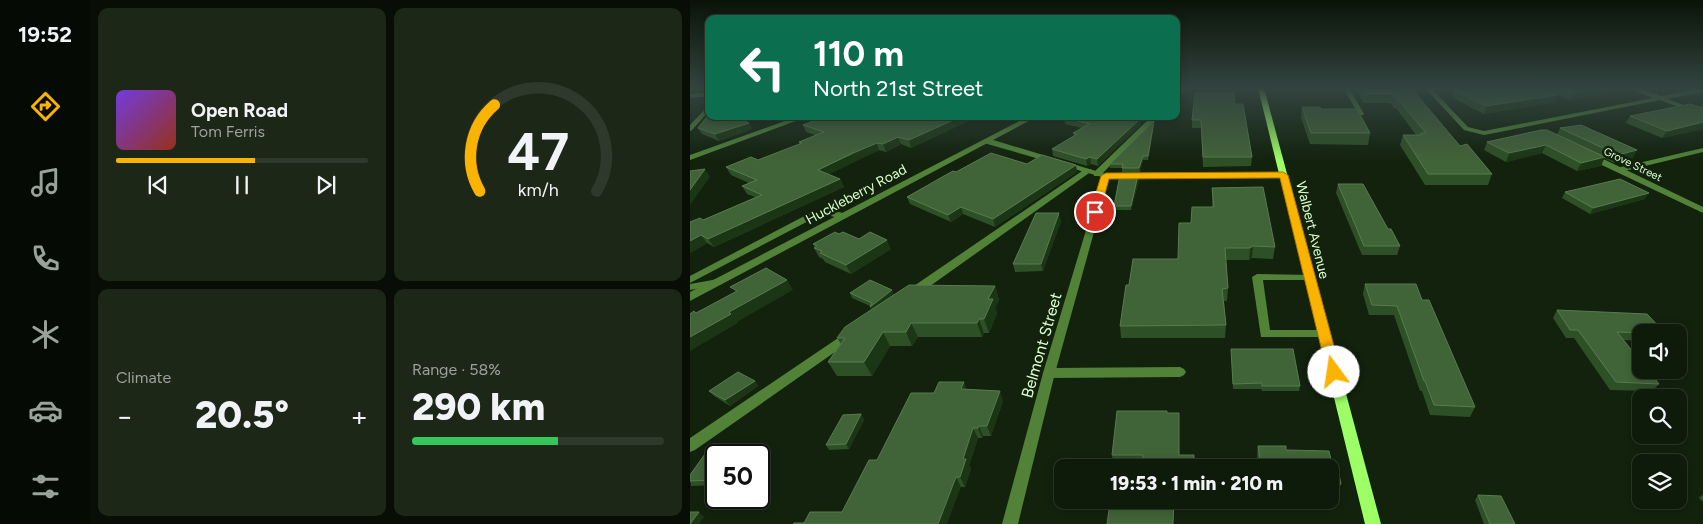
<!DOCTYPE html>
<meta charset="utf-8">
<style>
:root{--surface:#0e1a0a;--page:#1c2718;--text:#f1f3f6;--muted:#9ba19c;--line:#2e382b;--accent:#fab300}
body{margin:0;font-family:Figtree,sans-serif;background:var(--page);color:var(--text);height:100vh;display:flex;flex-direction:column;font-size:19px;white-space:nowrap}
*{box-sizing:border-box;margin:0}
p{font-size:16px;color:var(--muted)}
.icon{flex:none;width:28px;height:28px;fill:none;stroke:currentColor;stroke-width:2;stroke-linecap:round;stroke-linejoin:round}
.map{position:relative;flex:1;overflow:hidden}
.details{display:flex;flex-direction:column;gap:8px;padding:8px;background:#080e06;width:600px}
.details>*{flex:none}
.guide{position:absolute;left:15px;top:15px;width:475px;height:105px;border-radius:10px;box-shadow:0 2px 8px #0003,0 0 0 1px var(--line);background:#0b6e4f;color:#fff;overflow:hidden}
.tools{position:absolute;left:942px;top:324px;display:grid;gap:10px}
.tools a{display:grid;place-items:center;width:55px;height:55px;border-radius:10px;background:var(--surface);box-shadow:0 2px 8px #0003,0 0 0 1px var(--line);font-size:25px}
.speed{position:absolute;left:15px;top:444px;display:flex;gap:10px;font-size:25px;font-weight:700;text-align:center}
.speed>*{display:grid;place-content:center;width:65px;height:65px;border-radius:50%;background:var(--surface);box-shadow:0 2px 8px #0003,0 0 0 1px var(--line);line-height:1}
.speed .limit{border:2px solid #111;border-radius:8px;background:#fff;color:#111}
.pin{position:absolute;display:grid;place-items:center;width:42px;height:42px;color:#fff;margin:-21px;border:2px solid #fff;border-radius:50%;box-shadow:0 1px 5px #0007}
.me{position:absolute;width:55px;margin:-28px;rotate:346deg;stroke-linejoin:round;filter:drop-shadow(0 0 4px #0008)}
.turn{display:flex;align-items:center;gap:18px;height:105px;padding:0 25px;font-size:22px}
.turn .icon{width:65px;height:65px;stroke-width:2.5}
.turn b{display:block;font-size:35px;line-height:42px}
.big{font-size:38px;font-weight:800;line-height:1.1}
.details .tile{flex:1;display:flex;flex-direction:column;justify-content:center;gap:8px;min-width:0;padding:0 18px;border-radius:10px;background:var(--page)}
.details .dial{align-items:center;gap:0}
.dial svg{height:130px;overflow:visible;fill:none;stroke:var(--line);stroke-width:7;stroke-linecap:round;text-anchor:middle}
.dial text{fill:var(--text);stroke:none}
.song{display:flex;align-items:center;gap:15px}
.cover{width:60px;height:60px;border-radius:8px;background:linear-gradient(135deg,hsl(260 70% 55%),hsl(10 70% 35%))}
.played{height:5px;border-radius:2px;background:linear-gradient(90deg,var(--accent) 55%,var(--line) 55%)}
.keys{display:flex;justify-content:space-around;direction:ltr}
.heat{display:flex;justify-content:space-between;align-items:center;font-size:28px;direction:ltr}
.charge{height:8px;border-radius:4px;background:linear-gradient(90deg,#34c759 58%,var(--line) 0)}
.details .tiles{flex:1;display:grid;gap:8px;grid-template-columns:repeat(2,1fr)}
.trip{position:absolute;left:364px;top:459px;width:285px;height:50px;border-radius:10px;background:var(--surface);box-shadow:0 2px 8px #0003,0 0 0 1px var(--line);font-weight:800;line-height:50px;text-align:center}
main{display:flex;flex:1;min-height:0}
.dock{display:flex;flex-direction:column;width:90px;justify-content:space-around;align-items:center;background:#060a04;color:var(--muted)}
.dock .icon{width:35px;height:35px}
.dock .active{color:var(--accent)}
.dock b{font-size:22px;color:var(--text)}
.map>svg:first-child{display:block}
</style>
<main>
<nav class="dock">
<b>19:52</b>
<svg class="icon active" aria-label="directions" viewBox="0 0 24 24"><path d="M12 3l9 9-9 9-9-9zM9 14v-3h6M13 9l2 2-2 2"/></svg>
<svg class="icon" aria-label="music" viewBox="0 0 24 24"><path d="M9 18V5l10-2v13"/><circle cx="6" cy="18" r="3"/><circle cx="16" cy="16" r="3"/></svg>
<svg class="icon" aria-label="phone" viewBox="0 0 24 24"><path d="M5 4h4l2 5-3 2q2 4 5 5l2-3 5 2v4C11 20 4 13 5 4z"/></svg>
<svg class="icon" aria-label="climate" viewBox="0 0 24 24"><path d="M12 3v18M4 7l16 10M4 17L20 7"/></svg>
<svg class="icon" aria-label="car" viewBox="0 0 24 24"><path d="M5 17H2v-5l4-1 3-4h7l3 4 3 1v5h-3M9 17h6M6 11h13"/><circle cx="7" cy="17" r="2"/><circle cx="17" cy="17" r="2"/></svg>
<svg class="icon" aria-label="filters" viewBox="0 0 24 24"><path d="M4 7h16M4 17h16"/><circle cx="9" cy="7" r="2"/><circle cx="15" cy="17" r="2"/></svg>
</nav>
<section class="details">
<div class="tiles">
<div class="tile">
<div class="song"><i class="cover"></i><div><b>Open Road</b><p>Tom Ferris</p></div></div>
<div class="played"></div>
<div class="keys"><svg class="icon" aria-label="previous" viewBox="0 0 24 24"><path d="M18 5L8 12l10 7zM5 5v14"/></svg><svg class="icon" aria-label="pause" viewBox="0 0 24 24"><path d="M8 5v14M16 5v14"/></svg><svg class="icon" aria-label="next" viewBox="0 0 24 24"><path d="M6 5l10 7-10 7zM19 5v14"/></svg></div>
</div>
<div class="tile dial"><svg viewBox="0 0 100 80">
<path d="M14 69A42 42 0 1 1 86 69"/>
<path d="M14 69A42 42 0 0 1 23 16" stroke="#fab300"/>
<text x="50" y="56" font-size="32" font-weight="700">47</text>
<text x="50" y="72" font-size="11">km/h</text>
</svg></div>
<div class="tile"><p>Climate</p>
<div class="heat"><a>−</a><b class="big">20.5°</b><a>+</a></div>
</div>
<div class="tile"><p>Range · 58%</p><b class="big">290 km</b><div class="charge"></div></div>
</div>
</section>
<div class="map">
<svg width="1013" height="524" viewBox="0 0 1013 524">
<rect width="100%" height="100%" fill="#12220d"/>
<g fill="none" stroke-linecap="round" stroke-linejoin="round">
<!-- service -->
<path fill="#518238" fill-rule="evenodd" d="M486,88L495,91L486,98Z
M653,88H659L674,114L673,115H669Z
M462,116H469L410,176H404V172Z
M1013,148V152L930,172L926,170L927,168Z
M395,169H401L402,171L226,296H218L217,293L218,290Z
M136,209L157,214L158,216L154,219L136,215L128,216L0,283V276L122,212Z
M567,274L624,275L625,277L624,279L620,280H573L580,330H634L638,331L640,334L638,337H571L562,277Z
M161,331L165,332L167,335L165,338L5,450L0,452V438L157,332Z
M490,367L494,369L496,372L494,375L490,377L359,378L355,376L353,373L355,370L359,368Z"/>
<!-- minor -->
<path fill="#518238" fill-rule="evenodd" d="M735,88H741L778,127L794,131L963,98L939,88H948L971,96L1013,88V92L977,99L1013,112V116L970,100L794,135L774,130Z
M19,92V96L0,98V94Z
M19,105V111L2,130L0,131V125Z
M109,116H119L0,160V155Z
M294,139H300L416,174L593,173L597,175L593,177L419,178L365,373L328,524H312L353,373L412,177L294,143Z
M897,154H903L1013,207V213L897,158Z
M28,279L32,280L33,282L32,284L0,290V284Z"/>
<!-- tertiary -->
<path fill="#518238" fill-rule="evenodd" d="M339,116H348L0,301V292Z"/>
<!-- secondary -->
<path fill="#9cff66" fill-rule="evenodd" d="M568,88H574L691,524H675Z"/>
</g>
<!-- wall -->
<path fill="#2e5026" d="M666,88H721L770,146L802,174L798,185H735L710,145L713,135H726L706,108H704L700,103H674Z
M762,88H919L917,93L879,100L868,95L865,102L794,114L763,98Z
M1013,103V129L972,138L936,123L940,116L1010,108Z
M545,104L562,157L561,166L513,167L511,128H502V120Z
M612,107L631,109L680,133L678,145L620,144L611,118Z
M289,116L221,148L211,144L196,152L189,150L166,161L139,174L150,179L154,187L24,247L17,243L0,253V222L13,220L65,197L57,194L52,186L59,183L41,175L36,167L68,160L110,144L109,142L125,135L116,132L113,125Z
M374,117L451,118V124L408,166L401,164L397,166L363,156L362,149L384,136L383,133L392,128L375,124Z
M59,123L62,129L29,141L12,134L8,128Z
M464,125L458,160H453L450,172H432V168H420V164Z
M870,128L943,158L924,163L914,158L911,166L887,171L852,153L816,162L794,150L797,142L867,135Z
M337,164L387,172L305,227L273,214L261,222L220,204L217,197L266,172Z
M449,180L441,210H424V206Z
M648,184L710,246L707,255H672L646,193Z
M522,188L585,247L583,259L562,258L559,260H536L538,288L537,301H534L536,325L535,338H431L430,326L439,285L488,259L522,207Z
M875,192L955,199L900,214L872,198Z
M371,221L353,271L325,272L323,264Z
M149,234L169,239L201,249L161,274L135,262L133,259L129,257L124,248L125,247L123,244Z
M675,284L732,300L785,407L780,417L740,415L732,391H730L704,315H679L673,294Z
M305,286L309,300L305,308L307,313L299,333H294L292,337H228L222,346H200L182,376H147L138,362L151,344L147,338L181,310L180,306L162,298L160,293L204,295Z
M867,310L951,332V341L934,340L969,384L962,391L920,390L884,338H876L863,318Z
M541,349L610,386L609,391H572L571,389H543Z
M65,381L68,386L40,406L24,396L19,391Z
M277,390L313,401L301,436H293L292,438H288L279,465L281,469L275,487H271L114,523L152,512L244,393Z
M477,411L453,464H423L422,455Z
M171,414L174,420L159,449L139,450L136,445Z
M568,446L596,450L642,464L651,484L648,494H645V495L640,496V468H568L567,456Z
M15,454H44L45,455H26V485L1,486L0,475Z
M1013,494V502L1009,498Z
M788,495L825,524H794L785,500Z"/>
<!-- shaded-wall -->
<path fill="#1b3614" d="M871,88L865,102L794,114L796,106Z
M910,88H919L917,93L879,100L882,93Z
M272,116H289L221,148L219,140Z
M451,118V124L408,166L407,159Z
M1013,119V129L972,138L977,131Z
M464,121V125L458,160V156Z
M59,123L62,129L29,141L25,134Z
M208,137L211,144L196,152L193,144Z
M187,143L189,150L132,178L128,170Z
M856,145L852,153L816,162L819,153Z
M947,150L943,158L924,163L928,155Z
M453,156V160L450,172L449,168Z
M400,157L401,164L397,166L396,159Z
M915,157L911,166L887,171L891,163Z
M386,165L387,172L305,227L303,219Z
M15,169L20,177L0,205V190Z
M448,175L449,180L441,210V206Z
M150,179L154,187L24,247L18,239Z
M959,193L955,199L900,214L903,208Z
M271,207L273,214L261,222L258,215Z
M369,213L371,221L353,271L351,264Z
M11,235L17,243L0,253V241Z
M197,240L201,249L161,274L156,265Z
M563,246L562,258L559,260L560,248Z
M97,280L103,290L47,322L48,323L0,351V337L39,312Z
M305,286L309,300L305,308L307,313L299,333L294,319L298,299Z
M202,290L204,295L182,312L180,307Z
M289,319L294,333L292,337L287,323Z
M221,323L228,337L222,346L216,332Z
M193,332L200,346L182,376L174,362Z
M65,381L68,386L40,406L35,400Z
M274,382L278,392L271,389Z
M310,391L313,401L301,436L297,426Z
M171,414L174,420L159,449L156,444Z
M289,426L293,436L292,438L288,428Z
M283,428L288,438L279,465L281,469L275,487L270,477L273,459Z
M266,477L271,487L257,524H248Z
M9,512L14,517L9,524H0Z"/>
<!-- building -->
<path fill="#416338" stroke="#597b50" d="M673,88H721L770,146L777,144L802,174H738L713,135H732L731,133H736L708,99H706L702,94H676Z
M765,88H910L882,93L871,88L867,95L796,106L765,91Z
M505,93H544L545,104H553L562,157H513L511,120H502Z
M1000,104L1013,108V122L977,131L940,116Z
M612,107H630L631,109H667L680,133H621Z
M19,114V116H42L59,123L25,134L8,128Z
M136,116H272L219,140L208,137L193,144L187,143L163,153L128,170L150,179L18,239L11,235L0,241V222L10,218L13,220L72,195L52,186L67,180L36,167L61,157L68,160L112,143L109,142L134,132L113,125Z
M376,116H445L451,118L407,159L400,157L396,159L362,149L387,134L383,133L399,124L374,117Z
M464,121L458,156H453L449,168H432L433,164H420Z
M891,125L947,150L928,155L870,128Z
M851,130H857L915,157L891,163L856,145L819,153L797,142Z
M301,153L337,164L352,155L386,165L303,219L271,207L258,215L217,197L254,176L263,171L266,172Z
M15,169L0,190V171Z
M430,175H448L441,206H424Z
M930,179L959,193L903,208L875,192Z
M648,184H673L698,229H701L710,246H674Z
M573,187L585,247L563,246L560,248H535L538,288L532,289L536,325L430,326L436,285H439L443,259H488L489,223H501L502,207H524L522,188Z
M346,213H369L351,264H323Z
M145,232L149,234L153,232L169,239L180,232L197,240L156,265L130,253L132,251L124,248L127,246L123,244Z
M76,268L97,280L39,312L41,314L0,337V314L4,311L6,313L47,291L40,287Z
M180,280L202,290L180,307L182,303L160,293Z
M675,284H726L732,300H739L785,407L744,405L735,381H734L707,306L682,305Z
M219,285L305,286L298,299H303L294,319H289L287,323H221L216,332H193L174,362H138L155,338H147L155,327Z
M867,310L957,314L974,332L951,333L927,332L951,362V370H958L969,384L926,382L888,330H880Z
M541,349H603L610,386H572V383L543,384Z
M48,372L65,381L35,400L19,391Z
M249,382H274L271,389L310,391L297,426H289L288,428H283L273,459H276L270,477H266L248,524H103L104,523H114L120,512H152L179,460H187L221,393H244Z
M427,411H477V413H489V455H504V468H452L453,455H422Z
M171,414L156,444L136,445L153,415Z
M568,446H596V450L639,451L642,464H647L651,484H647V485L640,486V468H571Z
M15,454H44L43,455H26V478L24,480L0,481V475Z
M788,495L811,496L825,524H800Z
M450,500H484L483,524H417L420,503H449Z
M0,512H9L0,524Z"/>
<!-- sky -->
<linearGradient id="sky" x2="0" y2="1"><stop stop-color="#0a1307"/><stop offset="0.55" stop-color="#334440"/><stop offset="1" stop-color="#334440" stop-opacity="0"/></linearGradient>
<rect width="1013" height="161" fill="url(#sky)"/>
<!-- route -->
<path fill="#fab300" stroke="#a27400" d="M593,172L598,175L651,372L649,376L644,377L639,376L637,372L590,178L419,179L410,212L405,215L400,212L411,176L416,173Z"/>
<g text-anchor="middle" stroke-width="5" stroke-linejoin="round" paint-order="stroke">
<!-- far-street labels -->
<g font-size="11" fill="#dcffcf" stroke="#12220d">
<text transform="translate(943 164) rotate(26)" y="4">Grove Street</text>
</g>
<!-- street labels -->
<g font-size="14" fill="#dcffcf" stroke="#12220d">
<text transform="translate(166 194) rotate(-28)" y="5">Huckleberry Road</text>
<text transform="translate(623 230) rotate(76)" y="5">Walbert Avenue</text>
</g>
<!-- near-street labels -->
<g font-size="16" fill="#dcffcf" stroke="#12220d">
<text transform="translate(351 345) rotate(-74)" y="6">Belmont Street</text>
</g>
</g>
</svg>
<div class="tools">
<a><svg class="icon" aria-label="sound" viewBox="0 0 24 24"><path d="M4 9h4l5-4v14l-5-4H4zM17 9q2 3 0 6"/></svg></a>
<a><svg class="icon" aria-label="search" viewBox="0 0 24 24"><circle cx="10" cy="10" r="6"/><path d="M15 15l6 6"/></svg></a>
<a><svg class="icon" aria-label="layers" viewBox="0 0 24 24"><path d="M12 4l9 5-9 5-9-5zM3 14l9 5 9-5"/></svg></a>
</div>
<div class="speed"><div class="limit">50</div></div>
<div class="pin" style="left:405px;top:212px;background:#d93025"><svg class="icon" aria-label="arrive" viewBox="0 0 24 24"><path d="M6 21V4h12l-3 4 3 4H6"/></svg></div>
<svg class="me" style="left:644px;top:372px" viewBox="-20 -20 40 40"><circle r="19" fill="#fff"/><path d="M0-13L10 11 0 6-10 11z" fill="#fab300"/></svg>
<div class="trip">19:53 · 1 min · 210 m</div>
<div class="guide">
<div class="turn"><svg class="icon" aria-label="left" viewBox="0 0 24 24"><path d="M17 20v-9H6M10 6l-5 5 5 5"/></svg><div><b>110 m</b>North 21st Street</div></div>
</div>
</div>
</main>
